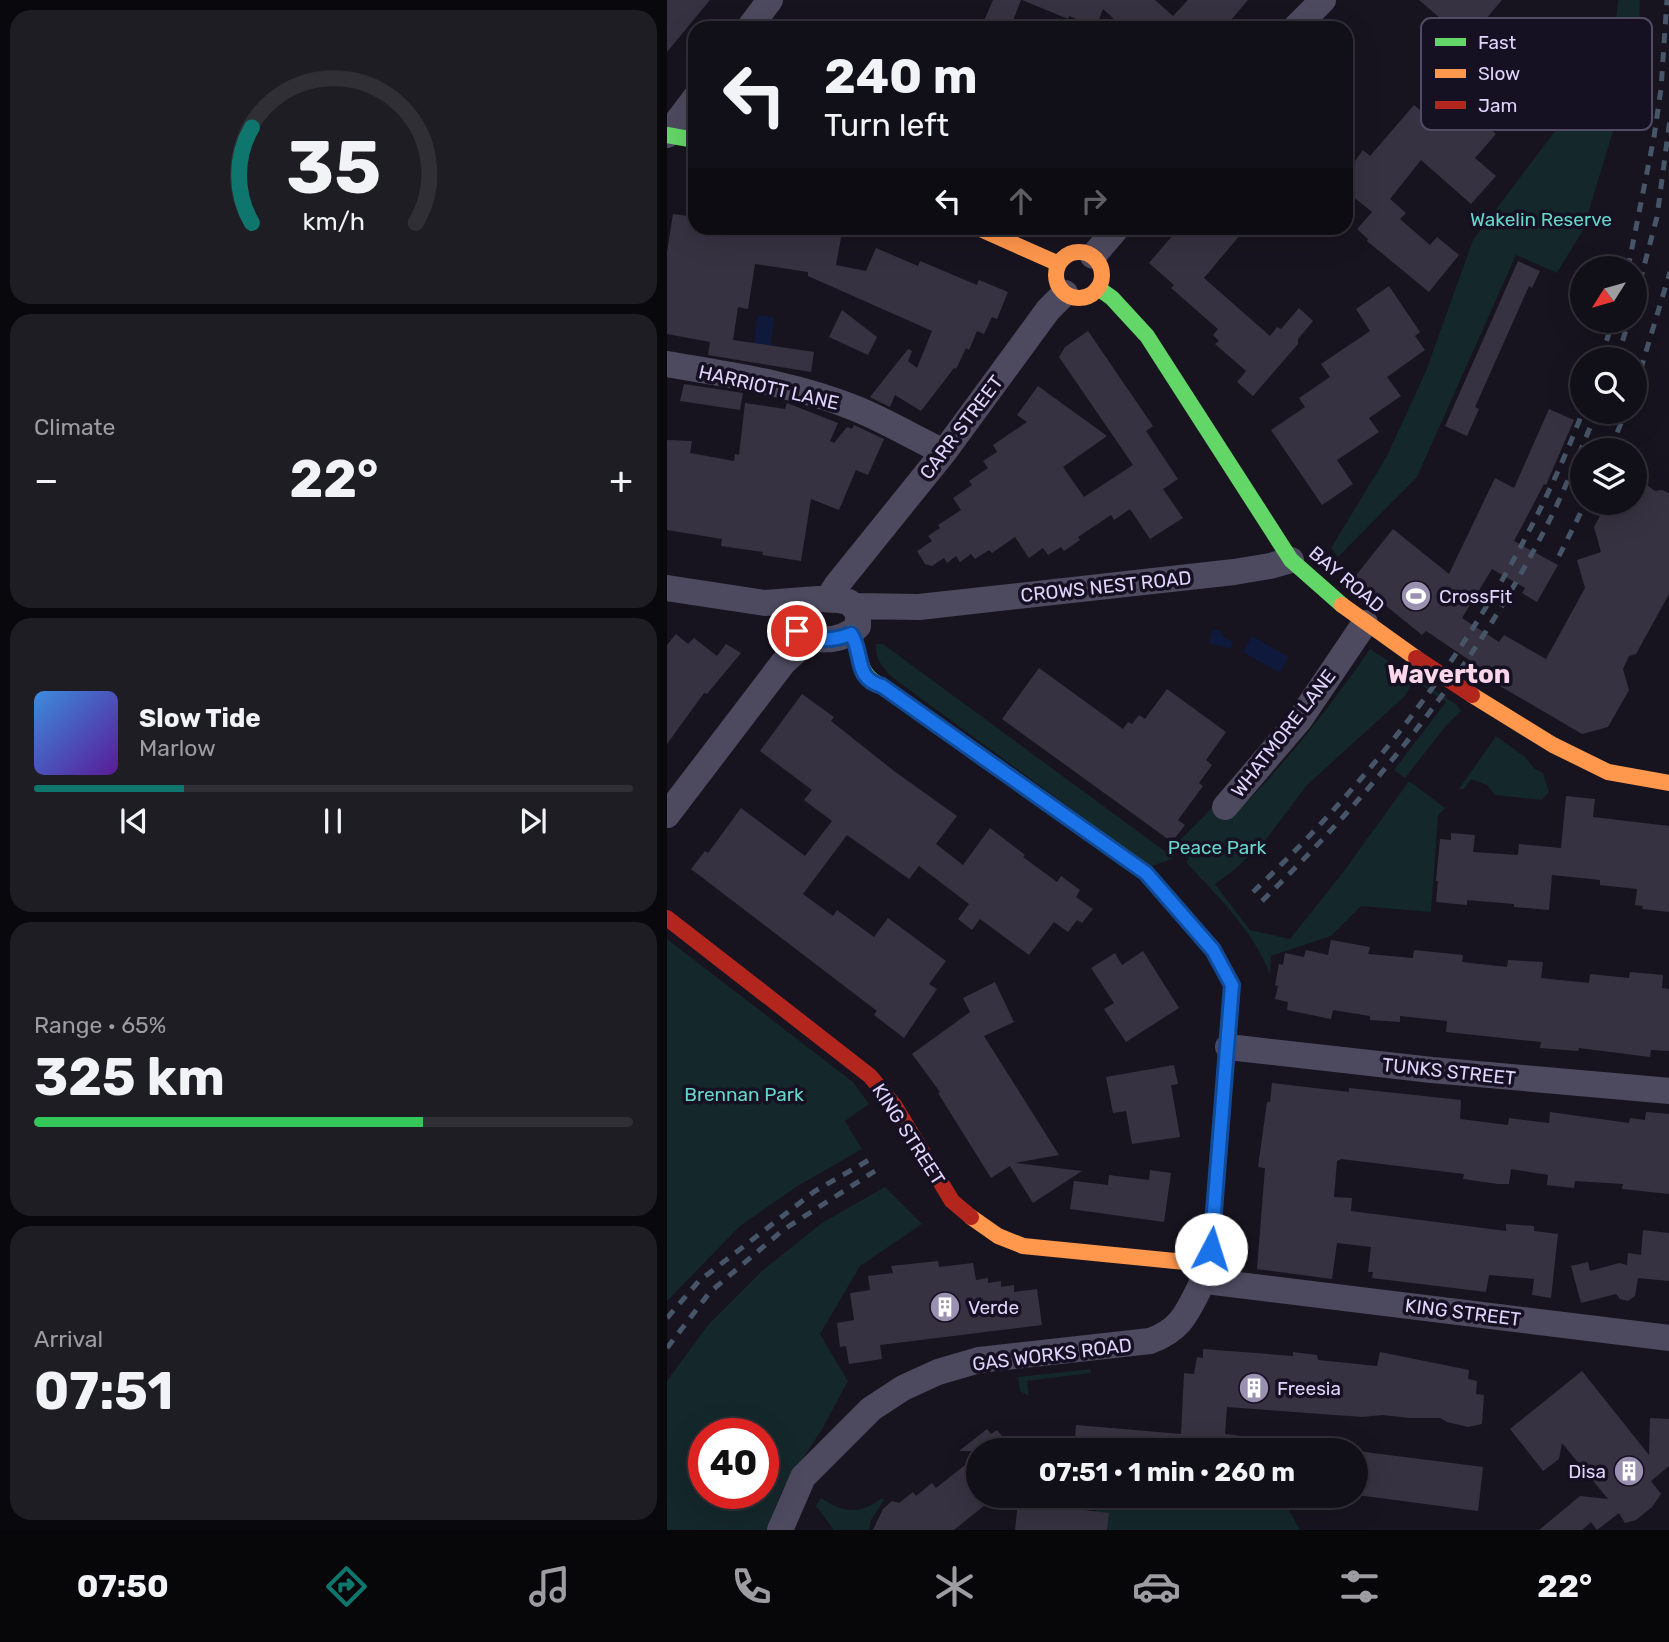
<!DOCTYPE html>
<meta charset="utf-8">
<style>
:root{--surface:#110f17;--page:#1e1d24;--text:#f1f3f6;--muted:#9c9ca1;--line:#302f36;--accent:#0f766e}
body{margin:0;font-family:Rubik,sans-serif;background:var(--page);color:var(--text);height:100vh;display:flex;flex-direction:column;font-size:26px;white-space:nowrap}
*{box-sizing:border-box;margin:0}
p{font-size:23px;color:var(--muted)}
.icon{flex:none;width:38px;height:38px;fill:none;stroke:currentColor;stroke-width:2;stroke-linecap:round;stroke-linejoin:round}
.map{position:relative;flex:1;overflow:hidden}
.drawer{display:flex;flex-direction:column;gap:10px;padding:10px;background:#09080d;width:667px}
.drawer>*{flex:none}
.top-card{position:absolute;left:21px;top:21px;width:665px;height:214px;border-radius:21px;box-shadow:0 7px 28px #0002,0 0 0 2px var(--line);background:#110f17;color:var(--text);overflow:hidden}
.needle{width:46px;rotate:233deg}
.fabs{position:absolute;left:903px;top:256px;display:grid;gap:14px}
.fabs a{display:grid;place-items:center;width:77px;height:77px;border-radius:50%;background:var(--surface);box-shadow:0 7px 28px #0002,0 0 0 2px var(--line);font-size:35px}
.speed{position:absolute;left:21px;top:1418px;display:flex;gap:14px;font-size:35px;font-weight:700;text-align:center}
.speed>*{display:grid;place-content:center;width:91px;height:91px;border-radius:50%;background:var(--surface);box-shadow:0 7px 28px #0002,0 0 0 2px var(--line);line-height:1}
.speed .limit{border:10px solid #d22;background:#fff;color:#111}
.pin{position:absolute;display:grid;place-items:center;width:60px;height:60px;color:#fff;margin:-30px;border:4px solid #fff;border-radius:50%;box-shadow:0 2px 7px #0007}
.me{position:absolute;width:77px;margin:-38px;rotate:5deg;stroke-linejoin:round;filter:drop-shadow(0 0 5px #0008)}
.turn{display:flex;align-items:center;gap:24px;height:147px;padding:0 21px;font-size:32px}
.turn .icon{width:91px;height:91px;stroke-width:2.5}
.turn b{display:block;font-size:49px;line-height:60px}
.lanes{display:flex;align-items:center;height:66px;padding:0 21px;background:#0003;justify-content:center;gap:35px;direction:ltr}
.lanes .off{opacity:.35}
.big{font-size:52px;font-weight:700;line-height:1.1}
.drawer .card{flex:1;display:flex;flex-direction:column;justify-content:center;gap:10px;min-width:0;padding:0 24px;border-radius:21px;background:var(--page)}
.drawer .dial{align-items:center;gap:0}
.dial svg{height:182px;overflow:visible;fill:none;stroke:var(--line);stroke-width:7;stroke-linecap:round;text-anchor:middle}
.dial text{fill:var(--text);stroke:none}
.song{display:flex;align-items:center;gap:21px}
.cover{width:84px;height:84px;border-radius:10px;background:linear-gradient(135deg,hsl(210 70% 55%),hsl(270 70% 35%))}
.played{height:7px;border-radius:4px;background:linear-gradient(90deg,var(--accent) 25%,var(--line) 25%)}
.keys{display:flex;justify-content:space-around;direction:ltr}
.heat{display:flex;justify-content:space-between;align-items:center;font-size:38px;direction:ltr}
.charge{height:10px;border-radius:5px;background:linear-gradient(90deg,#34c759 65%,var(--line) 0)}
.trip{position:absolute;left:299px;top:1438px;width:402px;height:70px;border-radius:35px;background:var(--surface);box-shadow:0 7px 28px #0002,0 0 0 2px var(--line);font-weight:700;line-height:70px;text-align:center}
.tab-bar{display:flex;height:112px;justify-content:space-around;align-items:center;background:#070609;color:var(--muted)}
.tab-bar .icon{width:49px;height:49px}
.tab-bar .active{color:var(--accent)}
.tab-bar b{font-size:32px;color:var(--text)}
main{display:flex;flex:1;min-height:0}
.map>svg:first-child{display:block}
</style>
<main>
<section class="drawer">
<div class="card dial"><svg viewBox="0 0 100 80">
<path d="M14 69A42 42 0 1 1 86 69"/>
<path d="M14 69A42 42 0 0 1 14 27" stroke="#0f766e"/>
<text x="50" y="56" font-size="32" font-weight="700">35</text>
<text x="50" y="72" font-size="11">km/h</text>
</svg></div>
<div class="card"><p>Climate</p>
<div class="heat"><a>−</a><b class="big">22°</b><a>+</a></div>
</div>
<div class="card">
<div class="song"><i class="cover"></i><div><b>Slow Tide</b><p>Marlow</p></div></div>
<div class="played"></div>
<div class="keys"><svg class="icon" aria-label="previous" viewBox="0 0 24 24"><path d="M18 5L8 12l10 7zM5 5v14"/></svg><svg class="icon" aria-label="pause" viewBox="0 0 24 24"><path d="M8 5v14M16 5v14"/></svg><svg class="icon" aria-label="next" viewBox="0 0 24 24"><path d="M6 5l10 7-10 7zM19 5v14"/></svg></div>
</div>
<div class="card"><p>Range · 65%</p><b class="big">325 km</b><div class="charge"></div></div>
<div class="card"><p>Arrival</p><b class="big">07:51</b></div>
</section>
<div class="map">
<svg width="1003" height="1530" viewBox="0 0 1003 1530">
<rect width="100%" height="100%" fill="#17141f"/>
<!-- green -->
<path fill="#14272a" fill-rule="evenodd" d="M951,0H973L972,35L957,95L916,230L890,273L849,255L750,477L671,557L664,548L720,456L759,371L806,240L946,54Z
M209,644H216L507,858L483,867L225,677C215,666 208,660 209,644Z
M703,649L790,705L794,711L778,727L738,778L727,770L779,702L747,680L738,696L640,785L597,842L567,870L548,884L583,930L623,939L677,871L742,781L778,808L771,815L764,912L694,906L664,936L604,956L603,974C586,930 550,896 519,862L522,859L506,847L547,806L562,820C615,768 661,710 703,649Z
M829,736L858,757L868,769L876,773L882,792L875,800L828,795L820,785L804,779L797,789H792Z
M0,939L186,1082L202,1104L178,1121L195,1149L129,1187L73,1226L0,1301Z
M218,1187L255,1224L193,1266L153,1334L181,1381L154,1431L116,1488L99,1530H0V1381L41,1325L96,1270L155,1223ZM37,1433H96V1493H37Z
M424,1369V1373L360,1381L362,1396L353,1391L351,1377Z
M451,1496H488L545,1503L581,1498L615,1497L633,1530H400Z
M154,1498C177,1513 193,1515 215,1498L217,1500L204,1520L202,1530H167L149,1506Z"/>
<!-- water -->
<path fill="#0f193b" d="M91,315L107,317L104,346L87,344Z
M545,629L553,631L557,638L566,641L564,649L542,643Z
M585,636L622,657L613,673L576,652Z"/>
<!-- building -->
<path fill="#373241" d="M0,0H43L0,52Z
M326,0H354L343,28H314Z
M355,0H488L506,16L521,0H581L557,28H457L436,9L429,27L402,16L401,19Z
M752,0H835L800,41Z
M790,101L829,134L808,158L829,176L804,204L754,160L723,199L739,213L733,219L763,245L770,237L792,255L762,292L700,241L701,239L690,229L705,212L679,191V153L688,161L696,150L703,156L747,105L769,124Z
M6,214L28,217V228H148L175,232L169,265L199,271L209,248L251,266L253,261L310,285L312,280L341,292L330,319L325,317L317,334L310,331L302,350L299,348L289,369L287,368L254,411L228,395L223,407L203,397L241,349L245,351L241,361L250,368L265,331L141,276V272L88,264L81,309L71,307L66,340L147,352L144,372L41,355L43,342L0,334V252Z
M512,228H579L537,278L603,336L610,327L614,329L632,308L646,321L631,339V344L586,396L570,382L579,371L548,344L552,341L546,335L551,329L504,288L507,285L482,263Z
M851,261L873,271L865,288L862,286L808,407L812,409L800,436L778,426Z
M722,286L753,332L748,336L758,350L720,377L734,396L702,418L712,432L670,460L686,484L655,505L604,430L638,407L632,398L663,377L654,364L703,331L689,309Z
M175,310L210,337L201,355L162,337Z
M421,331L486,426L479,431L511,479L496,489L516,518L483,539L463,509L447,520L444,515L411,537L413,540L397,551L394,547L381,555L376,548L362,558L348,537L325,553L322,550L308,559L304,554L293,562L289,556L280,563L277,558L265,566L258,564L250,551L265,541L261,536L273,528L271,525L294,510L286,498L305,485L302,481L321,468L316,461L330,452L326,445L360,422L350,415L371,386L440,436L396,467L417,497L466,465L392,357L398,347Z
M17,384L76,393L73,410L13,401Z
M78,403L118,409L120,403L171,423L163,441L167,443L180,427L185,429L187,425L217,439L201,475L189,470L172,510L144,499L134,561L95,555L96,552L54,546L55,539L0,530V440L25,441L23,453L67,461L68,454L72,455Z
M882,409L907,420L879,485L877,484L847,541L891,565L870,602L855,593L858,588L825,569L795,618L832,642L837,635L879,659L918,588L910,560L934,552L927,527L937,508L951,502H968V489L980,485L988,491L995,490L1002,493V594L969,654L962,656L956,669L962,690L941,727L915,734L826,682L832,680L759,631L755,635L686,579L726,529L782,574L828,478L847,488Z
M9,634L21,644L27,638L50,656L59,644L74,653L40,694L37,693L0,744V645Z
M372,668L456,729L461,722L465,724L472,715L478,719L500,689L559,732L539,760L545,765L532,783L536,786L511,820L518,825L505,842L335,719Z
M135,694L167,717L164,721L227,771L290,816L269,844L296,865L323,828L358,855L356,857L390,882L394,876L413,890L409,897L426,909L415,923L410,920L401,932L387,922L362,955L313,919L305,930L291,919L302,904L252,866L242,879L180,835L136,894L166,916L170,910L207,937L221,918L279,961L262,984L270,989L237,1038L207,1015L210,1011L24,869L38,851L41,853L74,808L138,856L165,821L137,800L145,790L93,751Z
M899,796L928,799L926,817L1002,826V912L975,909L976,906L968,905L970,889L933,885V880L885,875L882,910L847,907V904L800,900V905L769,902L771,881H769L773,839L784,840V833L808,835L806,852L851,855L852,844L894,848Z
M664,940L703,947L701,954L746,958L747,950L796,955L795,962L840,967L841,960L876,962L874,978L922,983L923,974L962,978L963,972L996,975L995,988L1002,989V1051L984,1050L983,1057L912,1048L911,1051L873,1048L874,1042L779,1032L780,1021L733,1016V1022L703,1020V1016L666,1010L664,1019L620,1010L621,1002L608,999L611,986L608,985L612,964L616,965L618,953L637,957L639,950L661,955Z
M476,951L512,1008L459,1042L437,1009L447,1003L424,968L448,953L455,965Z
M328,982L347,1022L317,1036L392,1155L348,1163L415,1171L366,1203L343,1166L324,1178L271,1093L273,1092L245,1054L303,1012L296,998Z
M507,1065L511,1084L504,1085L513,1137L465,1144L459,1111L446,1113L439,1077Z
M605,1083L682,1092V1088L794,1100L793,1119L841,1125L842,1118L882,1123L883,1112L962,1123L963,1118L978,1120L979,1112L1002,1114V1194L955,1189L956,1184L908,1181L907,1188L880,1185L881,1175L844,1169L842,1184H831L796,1179L797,1174L674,1159L670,1161L667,1197L685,1198L684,1211L839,1231V1224L867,1226V1231L891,1234L884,1298L865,1295L867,1279L822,1275L819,1292L705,1278L706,1272H701L704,1247L670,1243L665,1279L590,1269L598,1168L591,1167L600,1102H603Z
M483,1170L504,1173L497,1222L403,1209L407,1181L441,1185L442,1175L482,1180Z
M976,1230L1002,1233V1281L971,1278L968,1296L961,1301L953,1299L949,1294L914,1303L904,1266L921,1262L923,1271L952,1263L960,1265L961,1253L974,1255Z
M271,1261L272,1267L306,1263L309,1280L321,1278V1283L334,1281V1287L347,1285V1292L370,1289L375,1325L213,1345L215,1359L182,1364L179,1346L173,1347L170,1323L187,1320L183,1293L203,1290L201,1276L226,1273L224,1266Z
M536,1349L626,1356V1352L650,1355L651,1360L710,1366L713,1352L802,1370L801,1379L810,1381L809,1394L817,1395L815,1424L801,1427L780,1422L773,1418H742L716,1415L695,1417L560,1407L558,1434L605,1440L604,1451H407L409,1425L514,1434L517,1373L527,1374L530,1357L536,1358Z
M915,1371L982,1455L983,1418L1002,1419V1466L984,1481L994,1494L985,1507L969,1520L958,1523L952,1513L930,1530L924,1522L915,1530H872L913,1496L941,1499L895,1443L892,1459L876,1471L843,1429Z
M320,1429L324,1434L330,1430L347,1451H292Z
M690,1451L816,1467L811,1511L690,1495Z
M312,1454V1496H329L287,1530H206L216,1509L225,1501L232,1503L246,1492L249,1496L265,1483L269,1488Z
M351,1502L442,1513L440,1530H348Z"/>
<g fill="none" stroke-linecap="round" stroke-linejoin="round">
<!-- street -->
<path stroke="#4d4a5f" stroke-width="26" d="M82,28L103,0
M628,28L656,0
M0,135L28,98
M426,256L450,228
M0,364C63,375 130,384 190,409C219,421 248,438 277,452
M0,588L98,603L151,599L171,600L182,602L191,612V626C175,643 142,645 126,625
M161,599L169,586L277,452L381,310L398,293
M187,606L252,607L567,572L603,566L624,560
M558,807L633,719L698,623
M0,815L116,663L143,638
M561,1047L765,1070L1003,1091
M547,1282L1003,1338
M113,1530L136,1477L204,1409L236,1388L271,1372L312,1360L483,1341C514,1330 520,1313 534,1285"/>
<!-- fast -->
<path stroke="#63d668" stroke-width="16" d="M0,135L28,140
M431,288L445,298L480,336L624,560L675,605
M184,633C195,655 189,675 215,686L479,873L546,949L565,985L560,1054"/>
<!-- slow -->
<path stroke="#ff974d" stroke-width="16" d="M311,228L392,264
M389 275a23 23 0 1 1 46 0a23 23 0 1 1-46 0Z
M675,605L749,658
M805,695L886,745L941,772L1003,783
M304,1217L331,1236L356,1246L518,1262"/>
<!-- jam -->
<path stroke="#b3261e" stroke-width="16" d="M0,918L203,1076L227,1105L285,1201L304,1217
M544,1249L560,1054"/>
<!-- rail -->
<path stroke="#475568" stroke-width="5" stroke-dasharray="10 9" stroke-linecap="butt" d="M961,268L987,137L994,89L1000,0
M968,300L990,217L1003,119
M934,359L946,320
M950,359L962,320
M968,388L1003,272
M943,450L959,411
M892,556L919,502
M586,892C728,758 846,594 916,411
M595,901C712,787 816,657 888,509C903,477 916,444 930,411
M0,1318L32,1281L148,1191L202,1160
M0,1348L43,1292L116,1230L208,1171"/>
<!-- jam-bridge -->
<path stroke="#b3261e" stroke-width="16" d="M749,658L805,695"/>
</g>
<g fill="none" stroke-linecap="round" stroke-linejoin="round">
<!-- route casing -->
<g stroke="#114b97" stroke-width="18">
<path id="route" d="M130,631C148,642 166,641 184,634C197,654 186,678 215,686L479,873L546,950L565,985L544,1249"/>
</g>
<!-- route -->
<use href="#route" stroke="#1a73e8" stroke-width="12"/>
</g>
<!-- icons -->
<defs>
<g id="stadium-disc" transform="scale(1.575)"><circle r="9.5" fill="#9991af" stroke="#161023"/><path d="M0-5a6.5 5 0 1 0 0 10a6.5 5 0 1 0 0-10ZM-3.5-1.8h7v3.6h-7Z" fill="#fff"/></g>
<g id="building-disc" transform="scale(1.575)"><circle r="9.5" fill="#9991af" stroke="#161023"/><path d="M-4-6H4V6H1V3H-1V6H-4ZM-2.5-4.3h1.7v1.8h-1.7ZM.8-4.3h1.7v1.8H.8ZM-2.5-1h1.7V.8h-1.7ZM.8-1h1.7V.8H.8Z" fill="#fff"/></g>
</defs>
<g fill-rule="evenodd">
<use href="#stadium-disc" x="749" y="596"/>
<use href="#building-disc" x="278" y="1307"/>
<use href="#building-disc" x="587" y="1388"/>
<use href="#building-disc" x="962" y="1471"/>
</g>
<g text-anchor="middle" stroke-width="7" stroke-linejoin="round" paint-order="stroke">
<!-- park labels -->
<g font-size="19" fill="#67d6ca" stroke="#161023">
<text x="874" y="226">Wakelin Reserve</text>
<text x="550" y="854">Peace Park</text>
<text x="77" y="1101">Brennan Park</text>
</g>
<!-- street labels -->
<g font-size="19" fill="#dfd5fc" stroke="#161023">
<text transform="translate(102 387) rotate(13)" y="7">HARRIOTT LANE</text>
<text transform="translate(294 427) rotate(-53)" y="7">CARR STREET</text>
<text transform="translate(680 579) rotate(40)" y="7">BAY ROAD</text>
<text transform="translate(439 586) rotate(-6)" y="7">CROWS NEST ROAD</text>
<text transform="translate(616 733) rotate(-52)" y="7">WHATMORE LANE</text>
<text transform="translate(782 1071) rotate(6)" y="7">TUNKS STREET</text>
<text transform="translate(242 1134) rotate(57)" y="7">KING STREET</text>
<text transform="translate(796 1312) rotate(7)" y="7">KING STREET</text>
<text transform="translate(385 1354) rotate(-7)" y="7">GAS WORKS ROAD</text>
</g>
<!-- poi labels -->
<g font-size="19" fill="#dfd5fc" stroke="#161023" text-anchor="start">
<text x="772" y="603">CrossFit</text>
<text x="301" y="1314">Verde</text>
<text x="610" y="1395">Freesia</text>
<text x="939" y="1478" text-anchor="end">Disa</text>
</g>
<!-- district labels -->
<g font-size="26" font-weight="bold" fill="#fcd7e9" stroke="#161023">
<text x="782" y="683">Waverton</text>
</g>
</g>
<!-- legend -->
<rect x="754" y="18" width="231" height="112" rx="10" fill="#161023" stroke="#524b64" stroke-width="2"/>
<rect x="768" y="38" width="31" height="8" fill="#63d668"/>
<rect x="768" y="69" width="31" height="9" fill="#ff974d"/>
<rect x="768" y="101" width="31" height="8" fill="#b3261e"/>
<g font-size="19" fill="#dfd5fc">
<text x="811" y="49">Fast</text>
<text x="811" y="80">Slow</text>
<text x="811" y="112">Jam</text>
</g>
</svg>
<div class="fabs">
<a><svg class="needle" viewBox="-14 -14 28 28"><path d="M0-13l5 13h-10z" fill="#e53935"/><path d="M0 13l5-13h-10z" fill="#9c9ca1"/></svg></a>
<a><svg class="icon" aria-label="search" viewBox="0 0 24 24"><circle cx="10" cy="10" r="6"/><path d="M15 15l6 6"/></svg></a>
<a><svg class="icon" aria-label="layers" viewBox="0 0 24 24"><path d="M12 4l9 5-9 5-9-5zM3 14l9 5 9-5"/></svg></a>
</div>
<div class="speed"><div class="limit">40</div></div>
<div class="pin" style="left:130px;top:631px;background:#d93025"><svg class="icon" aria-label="arrive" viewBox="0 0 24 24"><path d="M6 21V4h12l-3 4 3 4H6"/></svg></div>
<svg class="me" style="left:544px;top:1249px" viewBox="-20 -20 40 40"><circle r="19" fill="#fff"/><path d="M0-13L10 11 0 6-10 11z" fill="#1a73e8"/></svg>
<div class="trip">07:51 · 1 min · 260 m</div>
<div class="top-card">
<div class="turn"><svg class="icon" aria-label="left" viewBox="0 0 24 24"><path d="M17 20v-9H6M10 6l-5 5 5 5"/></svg><div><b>240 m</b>Turn left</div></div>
<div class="lanes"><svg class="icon" aria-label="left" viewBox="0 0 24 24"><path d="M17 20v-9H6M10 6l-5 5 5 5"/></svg><svg class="icon off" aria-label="ahead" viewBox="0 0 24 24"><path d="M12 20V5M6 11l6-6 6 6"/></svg><svg class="icon off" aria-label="right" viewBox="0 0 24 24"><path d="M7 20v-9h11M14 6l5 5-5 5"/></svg></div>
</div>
</div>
</main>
<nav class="tab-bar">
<b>07:50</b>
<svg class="icon active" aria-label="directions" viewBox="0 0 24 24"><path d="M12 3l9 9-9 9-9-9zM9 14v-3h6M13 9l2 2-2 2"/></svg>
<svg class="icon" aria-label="music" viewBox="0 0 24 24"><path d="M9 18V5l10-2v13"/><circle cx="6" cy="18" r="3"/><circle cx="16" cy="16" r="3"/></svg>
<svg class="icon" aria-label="phone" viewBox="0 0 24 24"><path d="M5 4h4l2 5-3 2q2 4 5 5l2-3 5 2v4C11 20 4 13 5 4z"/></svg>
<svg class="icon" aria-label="climate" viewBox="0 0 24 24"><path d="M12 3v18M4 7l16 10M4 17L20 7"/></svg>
<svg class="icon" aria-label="car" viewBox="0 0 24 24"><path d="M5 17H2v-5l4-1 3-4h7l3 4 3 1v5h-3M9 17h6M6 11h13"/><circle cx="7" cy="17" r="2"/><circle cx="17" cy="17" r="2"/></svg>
<svg class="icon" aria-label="filters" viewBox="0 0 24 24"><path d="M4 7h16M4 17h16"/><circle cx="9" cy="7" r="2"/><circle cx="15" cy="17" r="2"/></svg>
<b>22°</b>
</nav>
